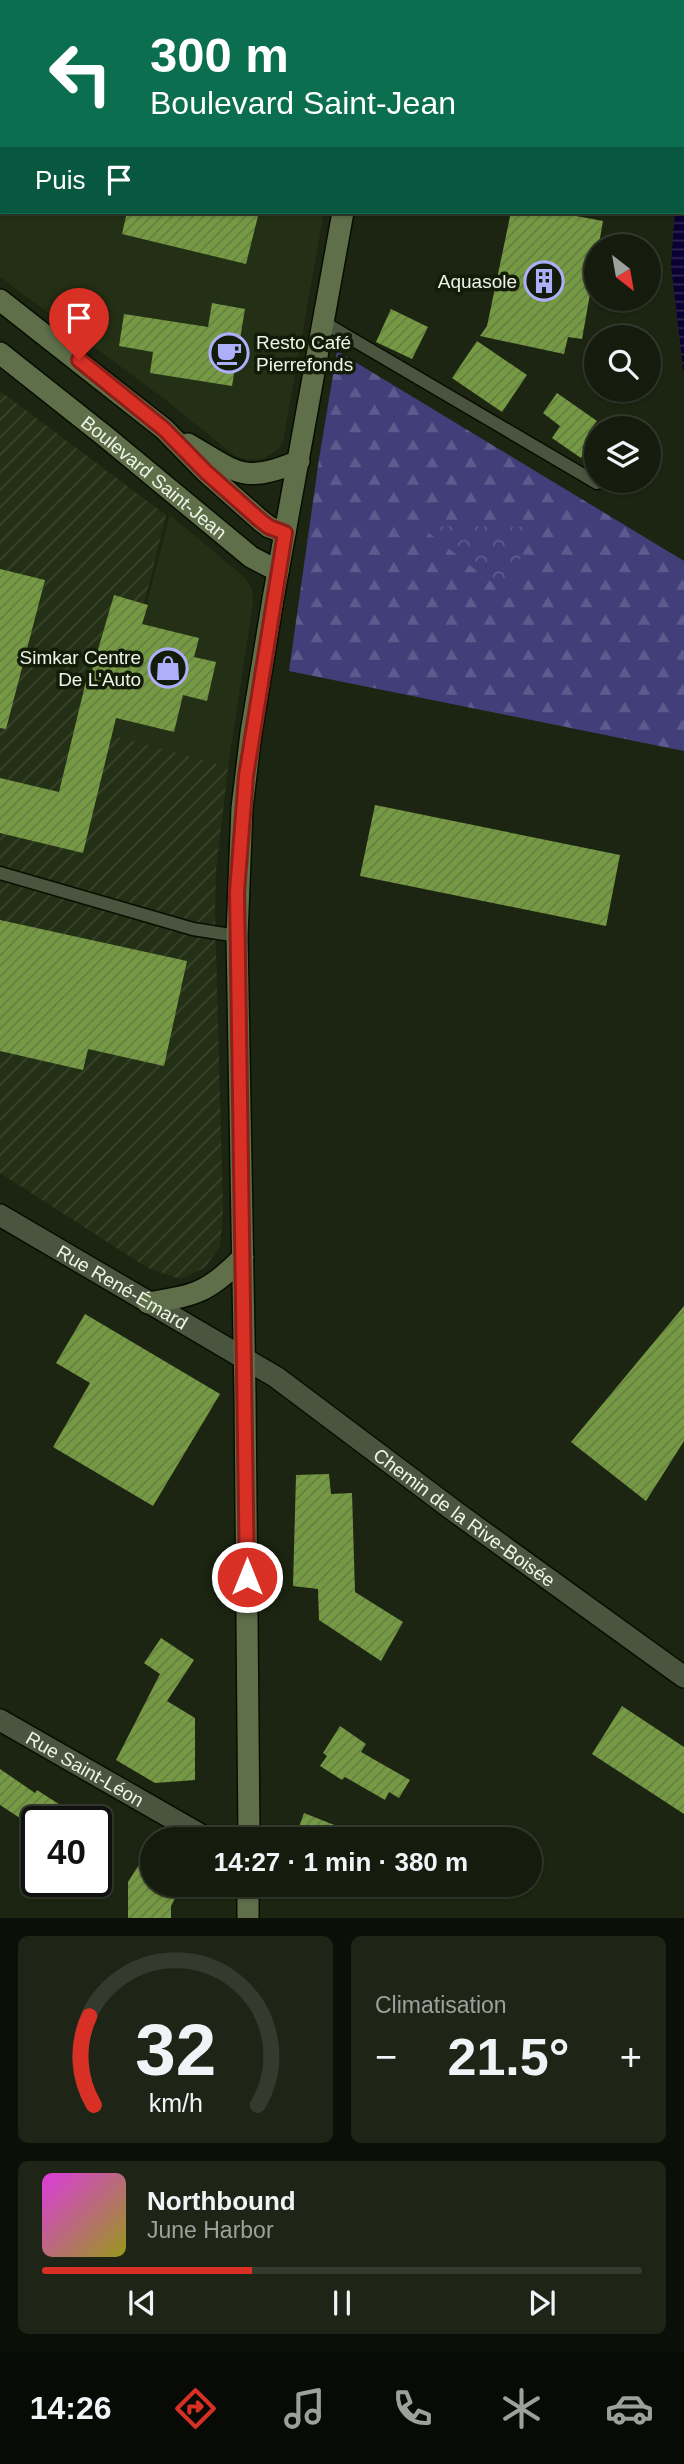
<!DOCTYPE html>
<html lang="fr">
<meta charset="utf-8">
<style>
:root{--surface:#151c0d;--page:#1e2516;--text:#f1f3f6;--muted:#9da19d;--line:#343a2e;--accent:#d93025}
body{margin:0;font-family:Helvetica,sans-serif;background:var(--page);color:var(--text);height:100vh;display:flex;flex-direction:column;font-size:26px;white-space:nowrap}
*{box-sizing:border-box;margin:0}
p{font-size:23px;color:var(--muted)}
.icon{flex:none;width:38px;height:38px;fill:none;stroke:currentColor;stroke-width:2;stroke-linecap:round;stroke-linejoin:round}
.map{position:relative;height:1918px;overflow:hidden}
.sheet{display:flex;flex-direction:column;gap:18px;padding:18px;background:#0c0f07;flex:1}
.sheet>*{flex:none}
.top-card{position:absolute;left:0px;top:0px;width:684px;height:214px;box-shadow:0 2px 5px #0004,0 0 0 2px var(--line);background:#0b6e4f;color:#fff;overflow:hidden}
.needle{width:46px;rotate:149deg}
.tools{position:absolute;left:584px;top:234px;display:grid;gap:14px}
.tools a{display:grid;place-items:center;width:77px;height:77px;border-radius:50%;background:var(--surface);box-shadow:0 2px 5px #0004,0 0 0 2px var(--line);font-size:35px}
.speed{position:absolute;left:21px;top:1806px;display:flex;gap:14px;font-size:35px;font-weight:700;text-align:center}
.speed>*{display:grid;place-content:center;width:91px;height:91px;border-radius:50%;background:var(--surface);box-shadow:0 2px 5px #0004,0 0 0 2px var(--line);line-height:1}
.speed .limit{border:4px solid #111;border-radius:10px;background:#fff;color:#111}
.pin{position:absolute;display:grid;place-items:center;width:60px;height:60px;color:#fff;margin:-72px -30px;border-radius:50% 50% 50% 0;rotate:-45deg;box-shadow:0 0 7px #0007}
.pin .icon{rotate:45deg}
.me{position:absolute;width:77px;margin:-38px;rotate:0deg;stroke-linejoin:round;filter:drop-shadow(0 0 5px #0008)}
.turn{display:flex;align-items:center;gap:24px;height:147px;padding:0 35px;font-size:32px}
.turn .icon{width:91px;height:91px;stroke-width:2.5}
.turn b{display:block;font-size:49px;line-height:60px}
.then{display:flex;align-items:center;height:66px;padding:0 35px;background:#0003;gap:14px;font-size:26px}
.big{font-size:52px;font-weight:700;line-height:1.1}
.sheet .card{flex:1;display:flex;flex-direction:column;justify-content:center;gap:10px;min-width:0;padding:0 24px;border-radius:10px;background:var(--page)}
.sheet .dial{align-items:center;gap:0}
.dial svg{height:182px;overflow:visible;fill:none;stroke:var(--line);stroke-width:7;stroke-linecap:round;text-anchor:middle}
.dial text{fill:var(--text);stroke:none}
.song{display:flex;align-items:center;gap:21px}
.cover{width:84px;height:84px;border-radius:10px;background:linear-gradient(135deg,hsl(300 70% 55%),hsl(60 70% 35%))}
.played{height:7px;border-radius:4px;background:linear-gradient(90deg,var(--accent) 35%,var(--line) 35%)}
.keys{display:flex;justify-content:space-around;direction:ltr}
.heat{display:flex;justify-content:space-between;align-items:center;font-size:38px;direction:ltr}
.sheet .tiles{flex:1;display:grid;gap:18px;grid-template-columns:1fr 1fr}
.card:last-child{grid-column:span 2}
.trip{position:absolute;left:140px;top:1827px;width:402px;height:70px;border-radius:35px;background:var(--surface);box-shadow:0 2px 5px #0004,0 0 0 2px var(--line);font-weight:700;line-height:70px;text-align:center}
.dock{display:flex;height:112px;justify-content:space-around;align-items:center;background:#080b05;color:var(--muted)}
.dock .icon{width:49px;height:49px}
.dock .current{color:var(--accent)}
.dock b{font-size:32px;color:var(--text)}
.map>svg:first-child{display:block}
</style>
<div class="map">
<svg width="684" height="1918" viewBox="0 0 684 1918">
<defs>
<pattern id="industrial-furrows" width="10" height="10" patternUnits="userSpaceOnUse" patternTransform="scale(1.75)"><rect width="10" height="10" fill="#243015"/><path d="M-1 1l2-2M0 10L10 0M9 11l2-2" fill="none" stroke="#39442c"/></pattern>
<pattern id="forest-firs" width="22" height="20" patternUnits="userSpaceOnUse" patternTransform="scale(1.75)"><rect width="22" height="20" fill="#413f7a"/><path d="M5 1l3.5 6h-7zM16 11l3.5 6h-7z" fill="#5d5b8d"/></pattern>
<pattern id="park-crowns" width="20" height="18" patternUnits="userSpaceOnUse" patternTransform="scale(1.75)"><rect width="20" height="18" fill="#413f7a"/><path d="M2 6a3 3 0 1 1 6 0M12 15a3 3 0 1 1 6 0" fill="none" stroke="#5d5b8d"/></pattern>
<pattern id="water-rules" width="6" height="5" patternUnits="userSpaceOnUse" patternTransform="scale(1.75)"><rect width="6" height="5" fill="#0b0033"/><path d="M0 2.5h6" fill="none" stroke="#2f2651"/></pattern>
<pattern id="building-hatch" width="6" height="6" patternUnits="userSpaceOnUse" patternTransform="scale(1.75)"><rect width="6" height="6" fill="#769a44"/><path d="M-1 1l2-2M0 6l6-6M5 7l2-2" fill="none" stroke="#667e44"/></pattern>
</defs>
<rect width="100%" height="100%" fill="#1c2511"/>
<!-- built -->
<path fill="#243015" d="M0,0H361L2,2V212H324L283,442L279,449L265,458L248,460L235,456L167,401L0,277Z
M170,515L243,576L252,588L253,603L228,767L112,735Z"/>
<!-- industrial -->
<path fill="url(#industrial-furrows)" d="M0,391L166,515L112,735L228,767L216,870L215,912L223,1211L220,1247L204,1268L180,1279L148,1268L0,1173Z"/>
<!-- forest -->
<path fill="url(#forest-firs)" d="M337,351L684,561V751L289,671L319,459Z"/>
<!-- park -->
<path fill="url(#park-crowns)" d="M420,526L530,527L509,596Z"/>
<!-- water -->
<path fill="url(#water-rules)" d="M684,110V377L671,265L675,212H682Z"/>
<!-- building -->
<path fill="url(#building-hatch)" d="M127,212H259L246,264L122,234Z
M511,212H555L603,221L582,339L568,337L564,354L480,336L487,326Z
M212,303L245,309L232,386L150,373L153,352L119,346L124,314L208,327Z
M391,309L428,327L412,359L376,342Z
M477,341L527,375L502,412L452,378Z
M557,393L597,421L588,433L596,438L581,458L552,438L560,426L543,413Z
M0,569L45,580L6,729L0,728Z
M114,595L148,605L142,624L199,638L194,657L216,662L207,701L183,695L174,732L116,718L83,853L0,833V778L59,792L89,669L92,670Z
M375,805L620,855L606,926L360,876Z
M0,920L187,961L164,1066L88,1049L83,1070L0,1051Z
M684,1306V1441L646,1501L571,1442Z
M85,1314L220,1394L153,1506L53,1447L90,1383L56,1363Z
M329,1474L331,1494L352,1493L355,1592L403,1622L381,1661L319,1620L318,1589L293,1586L296,1475Z
M161,1638L194,1660L167,1701L195,1718V1780L155,1783L116,1760L160,1674L144,1663Z
M622,1706L684,1747V1814L592,1754Z
M340,1726L366,1744L361,1752L410,1780L399,1798L389,1792L385,1800L345,1777L342,1780L320,1766L327,1756L323,1753Z
M0,1769L35,1793L37,1790L65,1808L57,1822H26L0,1805Z
M304,1813L367,1838V1839H306L296,1835Z
M152,1844V1885H182L171,1906V1918H128V1882Z"/>
<g fill="none" stroke-linecap="round" stroke-linejoin="round">
<!-- lane casing -->
<g stroke="#070e00" stroke-width="15">
<path id="lane" d="M323,322L597,483
M0,873L193,929L237,936"/>
</g>
<!-- street casing -->
<g stroke="#070e00" stroke-width="24">
<g id="street">
<path id="s1" d="M0,1215L276,1377L457,1513L684,1677"/>
<path id="s2" d="M0,1720L208,1839"/>
</g>
</g>
<!-- secondary casing -->
<g stroke="#070e00" stroke-width="24">
<g id="secondary">
<path d="M381,2V0"/>
<path d="M0,300L164,429L206,472L260,520L269,527L285,533"/>
<path id="s3" d="M0,353L106,437L251,557L278,571"/>
<path d="M188,444C237,472 242,485 299,461"/>
<path d="M148,1303C196,1295 208,1293 243,1257"/>
<path d="M249,1839L245,1395L237,936L242,808L251,733L273,599L343,212"/>
<path d="M248,1918V1885"/>
</g>
</g>
<!-- path -->
<path stroke="#697160" stroke-width="4.5" stroke-dasharray="5 5" stroke-linecap="butt" d="M504,0L506,2"/>
<!-- lane -->
<use href="#lane" stroke="#4a553f" stroke-width="12"/>
<!-- street -->
<use href="#street" stroke="#4a553f" stroke-width="21"/>
<!-- secondary -->
<use href="#secondary" stroke="#5e6f4a" stroke-width="21"/>
</g>
<g fill="none" stroke-linecap="round" stroke-linejoin="round">
<!-- route casing -->
<g stroke="#8d1f18" stroke-width="18">
<path id="route" d="M79,360L164,429L206,472L260,520L269,527L285,533L246,776L237,892L247,1577"/>
</g>
<!-- route -->
<use href="#route" stroke="#d93025" stroke-width="12"/>
</g>
<!-- icons -->
<defs>
<g id="building-ring" transform="scale(2.0125)"><circle r="9.5" fill="#131c08" stroke="#adaffb" stroke-width="1.5"/><path d="M-4-6H4V6H1V3H-1V6H-4ZM-2.5-4.3h1.7v1.8h-1.7ZM.8-4.3h1.7v1.8H.8ZM-2.5-1h1.7V.8h-1.7ZM.8-1h1.7V.8H.8Z" fill="#adaffb"/></g>
<g id="cafe-ring" transform="scale(2.0125)"><circle r="9.5" fill="#131c08" stroke="#adaffb" stroke-width="1.5"/><path d="M-5.5-4.5H6V0H3Q3 3.5 0 3.5H-2.5Q-5.5 3.5-5.5 0ZM3-3.2v2h1.7v-2ZM-6 4.5H4V6H-6Z" fill="#adaffb"/></g>
<g id="shop-ring" transform="scale(2.0125)"><circle r="9.5" fill="#131c08" stroke="#adaffb" stroke-width="1.5"/><path d="M-5-2.5h2.3a2.7 3.5 0 0 1 5.4 0H5L5.5 6h-11ZM-1.5-2.5h3a1.5 2.3 0 0 0-3 0Z" fill="#adaffb"/></g>
</defs>
<g fill-rule="evenodd">
<use href="#building-ring" x="544" y="281"/>
<use href="#cafe-ring" x="229" y="353"/>
<use href="#shop-ring" x="168" y="668"/>
</g>
<g text-anchor="middle" stroke-width="7" stroke-linejoin="round" paint-order="stroke">
<!-- poi labels -->
<g font-size="19" fill="#eef4e7" stroke="#131c08" text-anchor="end">
<text x="517" y="288">Aquasole</text>
<text x="256" y="349" text-anchor="start">Resto Café<tspan x="256" dy="22">Pierrefonds</tspan></text>
<text x="141" y="664">Simkar Centre<tspan x="141" dy="22">De L'Auto</tspan></text>
</g>
<!-- street labels -->
<g font-size="19" fill="#eef4e7" stroke="#131c08">
<text dy="7" stroke="none"><textPath href="#s3" startOffset="198">Boulevard Saint-Jean</textPath></text>
<text dy="7" stroke="none"><textPath href="#s1" startOffset="142">Rue René-Émard</textPath></text>
<text dy="7" stroke="none"><textPath href="#s1" startOffset="555">Chemin de la Rive-Boisée</textPath></text>
<text dy="7" stroke="none"><textPath href="#s2" startOffset="98">Rue Saint-Léon</textPath></text>
</g>
</g>
</svg>
<div class="tools">
<a><svg class="needle" viewBox="-14 -14 28 28"><path d="M0-13l5 13h-10z" fill="#e53935"/><path d="M0 13l5-13h-10z" fill="#9da19d"/></svg></a>
<a><svg class="icon" aria-label="search" viewBox="0 0 24 24"><circle cx="10" cy="10" r="6"/><path d="M15 15l6 6"/></svg></a>
<a><svg class="icon" aria-label="layers" viewBox="0 0 24 24"><path d="M12 4l9 5-9 5-9-5zM3 14l9 5 9-5"/></svg></a>
</div>
<div class="speed"><div class="limit">40</div></div>
<div class="pin" style="left:79px;top:360px;background:#d93025"><svg class="icon" aria-label="arrive" viewBox="0 0 24 24"><path d="M6 21V4h12l-3 4 3 4H6"/></svg></div>
<svg class="me" style="left:247px;top:1577px" viewBox="-20 -20 40 40"><circle r="17" fill="#d93025" stroke="#fff" stroke-width="3"/><path d="M0-11L8 9 0 5-8 9z" fill="#fff"/></svg>
<div class="trip">14:27 · 1 min · 380 m</div>
<div class="top-card">
<div class="turn"><svg class="icon" aria-label="left" viewBox="0 0 24 24"><path d="M17 20v-9H6M10 6l-5 5 5 5"/></svg><div><b>300 m</b>Boulevard Saint-Jean</div></div>
<div class="then">Puis<svg class="icon" aria-label="arrive" viewBox="0 0 24 24"><path d="M6 21V4h12l-3 4 3 4H6"/></svg></div>
</div>
</div>
<section class="sheet">
<div class="tiles">
<div class="card dial"><svg viewBox="0 0 100 80">
<path d="M14 69A42 42 0 1 1 86 69"/>
<path d="M14 69A42 42 0 0 1 12 30" stroke="#d93025"/>
<text x="50" y="56" font-size="32" font-weight="700">32</text>
<text x="50" y="72" font-size="11">km/h</text>
</svg></div>
<div class="card"><p>Climatisation</p>
<div class="heat"><a>−</a><b class="big">21.5°</b><a>+</a></div>
</div>
<div class="card">
<div class="song"><i class="cover"></i><div><b>Northbound</b><p>June Harbor</p></div></div>
<div class="played"></div>
<div class="keys"><svg class="icon" aria-label="previous" viewBox="0 0 24 24"><path d="M18 5L8 12l10 7zM5 5v14"/></svg><svg class="icon" aria-label="pause" viewBox="0 0 24 24"><path d="M8 5v14M16 5v14"/></svg><svg class="icon" aria-label="next" viewBox="0 0 24 24"><path d="M6 5l10 7-10 7zM19 5v14"/></svg></div>
</div>
</div>
</section>
<nav class="dock">
<b>14:26</b>
<svg class="icon current" aria-label="directions" viewBox="0 0 24 24"><path d="M12 3l9 9-9 9-9-9zM9 14v-3h6M13 9l2 2-2 2"/></svg>
<svg class="icon" aria-label="music" viewBox="0 0 24 24"><path d="M9 18V5l10-2v13"/><circle cx="6" cy="18" r="3"/><circle cx="16" cy="16" r="3"/></svg>
<svg class="icon" aria-label="phone" viewBox="0 0 24 24"><path d="M5 4h4l2 5-3 2q2 4 5 5l2-3 5 2v4C11 20 4 13 5 4z"/></svg>
<svg class="icon" aria-label="climate" viewBox="0 0 24 24"><path d="M12 3v18M4 7l16 10M4 17L20 7"/></svg>
<svg class="icon" aria-label="car" viewBox="0 0 24 24"><path d="M5 17H2v-5l4-1 3-4h7l3 4 3 1v5h-3M9 17h6M6 11h13"/><circle cx="7" cy="17" r="2"/><circle cx="17" cy="17" r="2"/></svg>
</nav>
